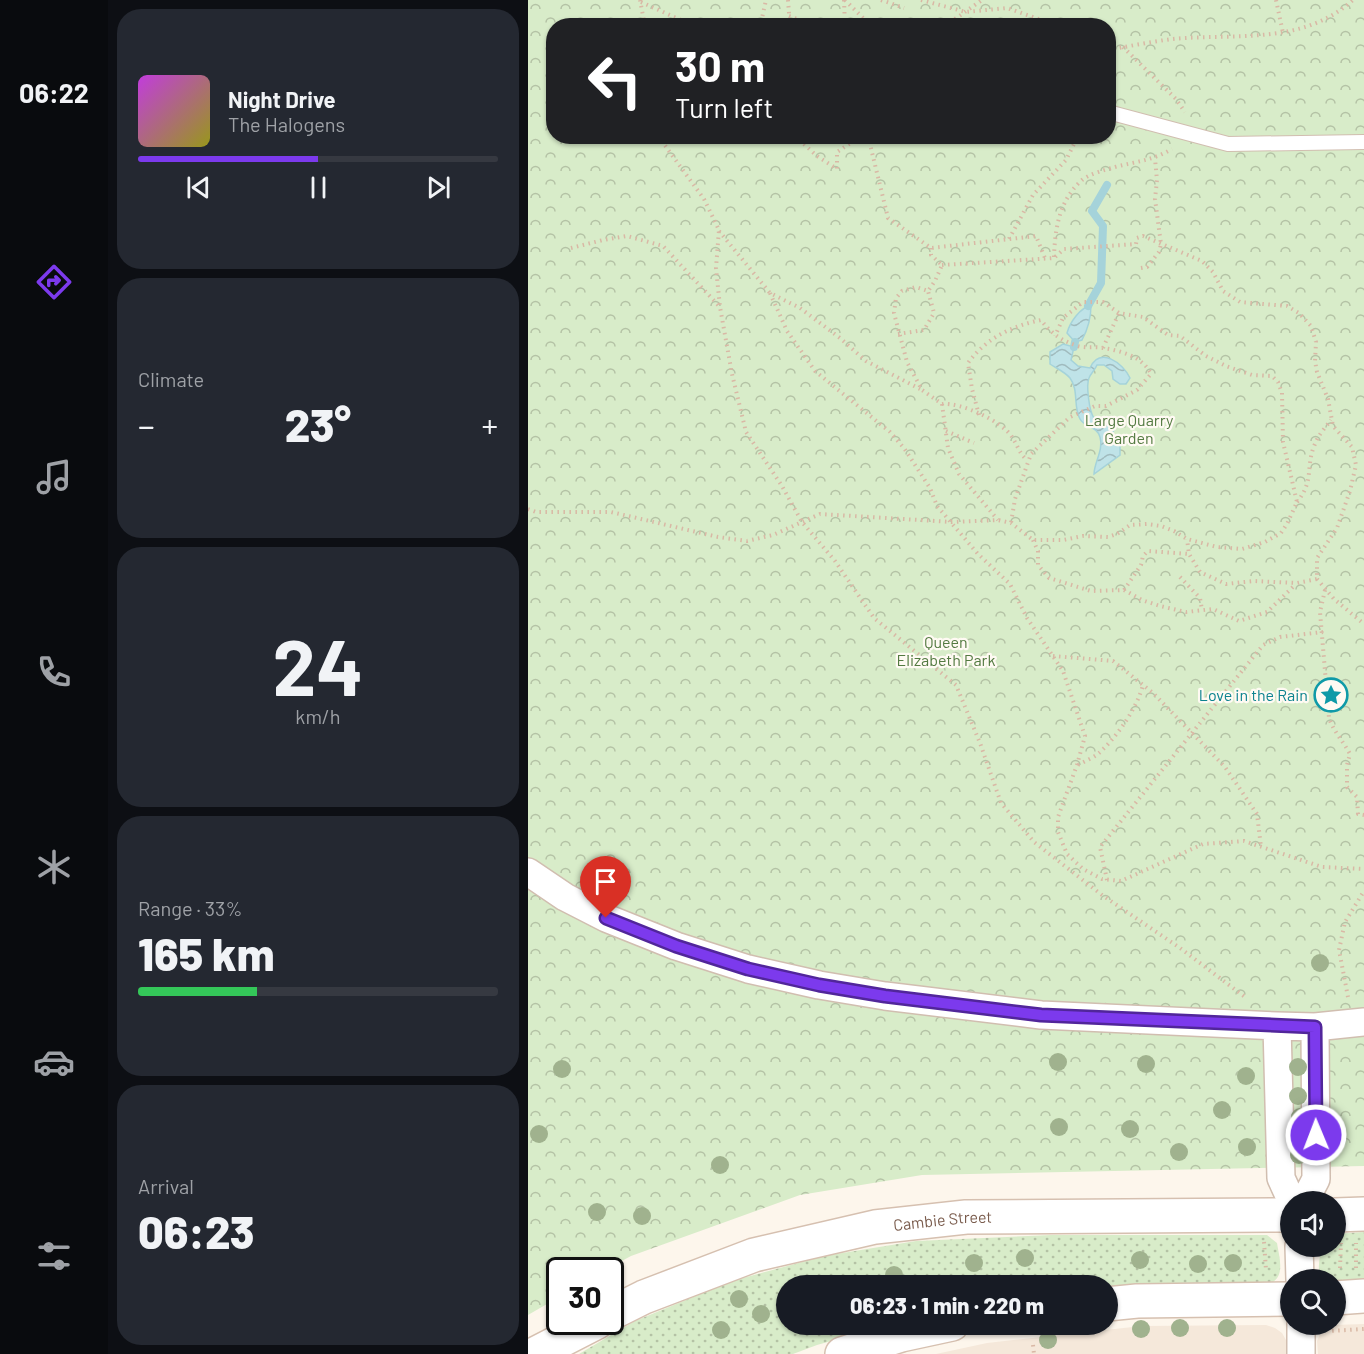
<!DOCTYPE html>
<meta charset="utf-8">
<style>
:root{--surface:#171b24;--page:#242831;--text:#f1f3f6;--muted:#9ea1a6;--line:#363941;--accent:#7c3aed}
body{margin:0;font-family:Barlow,sans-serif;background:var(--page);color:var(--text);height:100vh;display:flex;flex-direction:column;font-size:22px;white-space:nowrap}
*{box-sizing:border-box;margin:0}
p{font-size:20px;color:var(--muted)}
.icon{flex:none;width:33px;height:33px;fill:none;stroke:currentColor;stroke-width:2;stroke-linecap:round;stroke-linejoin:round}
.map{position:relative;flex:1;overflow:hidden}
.drawer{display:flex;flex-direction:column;gap:9px;padding:9px;background:#0d0f14;width:420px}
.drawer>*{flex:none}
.top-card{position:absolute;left:18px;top:18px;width:570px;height:126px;border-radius:24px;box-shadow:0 2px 4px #0004;background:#202124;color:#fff;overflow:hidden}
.controls{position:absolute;left:752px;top:1191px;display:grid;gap:12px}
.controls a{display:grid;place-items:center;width:66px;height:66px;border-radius:50%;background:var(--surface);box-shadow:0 2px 4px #0004;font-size:30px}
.speed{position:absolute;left:18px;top:1257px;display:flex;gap:12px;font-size:30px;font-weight:700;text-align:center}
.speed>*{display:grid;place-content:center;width:78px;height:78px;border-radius:50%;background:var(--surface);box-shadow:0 2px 4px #0004;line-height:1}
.speed .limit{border:3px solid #111;border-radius:9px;background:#fff;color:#111}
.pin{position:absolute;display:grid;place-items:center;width:51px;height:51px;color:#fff;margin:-62px -26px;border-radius:50% 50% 50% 0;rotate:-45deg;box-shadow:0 0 6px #0007}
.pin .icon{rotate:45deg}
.me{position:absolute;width:66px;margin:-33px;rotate:359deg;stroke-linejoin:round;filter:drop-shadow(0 0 4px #0008)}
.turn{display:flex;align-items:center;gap:21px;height:126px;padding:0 30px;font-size:27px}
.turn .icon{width:78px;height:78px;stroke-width:2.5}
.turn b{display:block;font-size:42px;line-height:51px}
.big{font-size:45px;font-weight:800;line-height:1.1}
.drawer .widget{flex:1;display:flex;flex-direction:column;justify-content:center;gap:9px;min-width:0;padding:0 21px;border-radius:24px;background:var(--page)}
.drawer .dial{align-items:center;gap:0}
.dial b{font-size:78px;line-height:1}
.song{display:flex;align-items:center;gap:18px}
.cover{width:72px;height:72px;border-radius:9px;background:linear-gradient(135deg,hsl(290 70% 55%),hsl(60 70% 35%))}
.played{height:6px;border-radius:3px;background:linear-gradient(90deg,var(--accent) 50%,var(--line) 50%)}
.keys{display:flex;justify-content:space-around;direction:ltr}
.heat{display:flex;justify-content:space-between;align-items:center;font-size:33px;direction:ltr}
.charge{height:9px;border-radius:4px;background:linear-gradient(90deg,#34c759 33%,var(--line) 0)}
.trip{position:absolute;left:248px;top:1275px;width:342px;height:60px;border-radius:30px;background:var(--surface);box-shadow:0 2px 4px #0004;font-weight:800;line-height:60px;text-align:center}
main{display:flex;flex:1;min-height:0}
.dock{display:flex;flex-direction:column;width:108px;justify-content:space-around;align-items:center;background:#090b0e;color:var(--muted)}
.dock .icon{width:42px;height:42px}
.dock .active{color:var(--accent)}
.dock b{font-size:27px;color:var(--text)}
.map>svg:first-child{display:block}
</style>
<main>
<nav class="dock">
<b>06:22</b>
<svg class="icon active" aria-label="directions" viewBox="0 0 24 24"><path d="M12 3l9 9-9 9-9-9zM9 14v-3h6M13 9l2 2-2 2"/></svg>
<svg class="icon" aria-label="music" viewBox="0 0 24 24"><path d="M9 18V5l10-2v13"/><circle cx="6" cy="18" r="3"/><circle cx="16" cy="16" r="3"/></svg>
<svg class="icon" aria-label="phone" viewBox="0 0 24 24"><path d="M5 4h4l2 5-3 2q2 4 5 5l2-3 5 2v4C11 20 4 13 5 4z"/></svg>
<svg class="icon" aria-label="climate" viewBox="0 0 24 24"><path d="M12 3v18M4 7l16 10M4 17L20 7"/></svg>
<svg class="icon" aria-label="car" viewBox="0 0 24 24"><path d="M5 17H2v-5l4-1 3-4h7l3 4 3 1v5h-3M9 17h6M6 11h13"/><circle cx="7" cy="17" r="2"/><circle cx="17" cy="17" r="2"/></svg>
<svg class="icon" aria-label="filters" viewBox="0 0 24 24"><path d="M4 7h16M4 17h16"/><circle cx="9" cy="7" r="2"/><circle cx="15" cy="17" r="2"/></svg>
</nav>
<section class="drawer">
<div class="widget">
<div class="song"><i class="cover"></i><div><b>Night Drive</b><p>The Halogens</p></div></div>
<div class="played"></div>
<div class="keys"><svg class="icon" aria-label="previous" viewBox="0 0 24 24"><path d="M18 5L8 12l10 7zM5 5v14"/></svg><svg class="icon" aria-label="pause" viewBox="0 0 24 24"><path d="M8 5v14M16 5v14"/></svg><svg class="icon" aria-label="next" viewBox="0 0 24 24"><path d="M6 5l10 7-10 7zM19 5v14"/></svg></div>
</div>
<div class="widget"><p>Climate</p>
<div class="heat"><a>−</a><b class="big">23°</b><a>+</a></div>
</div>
<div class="widget dial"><b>24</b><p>km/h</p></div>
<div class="widget"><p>Range · 33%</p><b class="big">165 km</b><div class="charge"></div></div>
<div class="widget"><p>Arrival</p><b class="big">06:23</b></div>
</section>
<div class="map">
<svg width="836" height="1354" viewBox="0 0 836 1354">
<defs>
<pattern id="grass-dots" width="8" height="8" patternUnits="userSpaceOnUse" patternTransform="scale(1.5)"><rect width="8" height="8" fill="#d8ecc9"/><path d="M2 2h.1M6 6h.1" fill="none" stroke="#b4c2a5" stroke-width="1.8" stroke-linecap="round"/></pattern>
<pattern id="park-crowns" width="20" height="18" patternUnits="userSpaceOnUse" patternTransform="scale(1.5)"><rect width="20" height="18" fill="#d8ecc9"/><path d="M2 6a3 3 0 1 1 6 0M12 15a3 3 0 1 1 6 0" fill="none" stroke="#b4c2a5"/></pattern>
<pattern id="water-waves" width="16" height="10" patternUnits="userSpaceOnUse" patternTransform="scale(1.5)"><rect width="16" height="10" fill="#bfe3e8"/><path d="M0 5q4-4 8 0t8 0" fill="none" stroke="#a0bbbe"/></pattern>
</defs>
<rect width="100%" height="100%" fill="#fdf6ec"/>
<!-- residential -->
<path fill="#f5e8da" d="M836,1324V1354H790L789,1341L792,1334L798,1329L806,1325Z
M738,1325L747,1328L754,1333L758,1340V1354H408L459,1343L614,1326Z"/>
<!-- grass -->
<path fill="url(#grass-dots)" d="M836,1232V1281L807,1282V1280C784,1279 792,1264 793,1247L807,1246V1234Z
M523,1235H739L749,1243C751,1256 757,1274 745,1282L579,1286H258V1324L360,1325L289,1345L265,1354H51L107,1321L204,1281L296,1256L388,1241Z"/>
<!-- park -->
<path fill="url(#park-crowns)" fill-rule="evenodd" d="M0,0H836V1166L394,1175L272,1195L103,1256L77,1270H32L31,1297L0,1315ZM26,26H580V136H26Z"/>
<!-- water -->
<path fill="url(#water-waves)" stroke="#a5d3da" stroke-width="1.5" d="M563,305C563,317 560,329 554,340L547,342L539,333C542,322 552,308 563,305Z
M535,344L546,347L543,360L550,366L562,368C572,346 595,363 602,378L598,384H592L585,379L584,371L576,365H569C567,370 563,373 561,378C558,385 561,411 566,418C568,421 571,422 574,424L585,422L588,424L584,435L588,438L586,444L592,445V455L566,474C566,463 576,449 572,437C569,426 557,428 552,419C545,407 551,390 542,378C537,372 528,368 522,364V352Z"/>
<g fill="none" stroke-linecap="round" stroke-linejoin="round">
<!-- stream -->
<path stroke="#a5d3da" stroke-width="8" d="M560,306L573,283L575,226L564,211L579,185
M546,347L547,342"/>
<!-- service casing -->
<g stroke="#d1beb0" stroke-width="16">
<path id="service" d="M580,112L700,144L836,142"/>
</g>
<!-- minor casing -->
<g stroke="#d1beb0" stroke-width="30">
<path id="minor" d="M0,872L37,897L78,918L148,946L220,969L291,985L357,996L513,1015L749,1026L787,1027L836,1022
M749,1026L753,1178L764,1202
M776,1202L788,1179L787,1027
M771,1246L772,1280
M773,1324V1354"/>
</g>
<!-- secondary casing -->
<g stroke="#d6c0b0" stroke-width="36">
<g id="secondary">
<path d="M807,1215L836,1214"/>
<path d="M807,1298L836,1296"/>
<path d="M579,1304L609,1301L762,1299"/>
<path id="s1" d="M82,1314L116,1297L226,1255L347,1227L438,1217L762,1215"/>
<path d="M7,1354L69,1322"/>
<path d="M314,1354L373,1335L424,1324"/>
</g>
</g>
<!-- path -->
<path stroke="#d9b8a5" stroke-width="4" stroke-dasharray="1.5 4.5" stroke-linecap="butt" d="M112,0L117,26
M260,0L262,26
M316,0L317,26
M317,0L343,26
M353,0L376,8
M393,0L438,12L479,8L516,21L522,26
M748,0L755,33
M113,2L166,26
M261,16L288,26
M228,26L234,18L238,0
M372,26L374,22
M417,26L454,0
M595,47L648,99L657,112
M580,50C601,46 623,42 644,39C706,33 774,46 825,0
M130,136L176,199L191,230L188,268L192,307L204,374L218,432L254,486L274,522L307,561L346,618L428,685L452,743L473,803L506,842L574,895L652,948L717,997
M267,136L289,156L309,169V152L333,136
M340,136L360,218L403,248L508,236L517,258
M191,231L242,293L272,308L312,338L338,361L392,389
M481,239L505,195L538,160L550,136
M43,248L75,240L99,236L135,246L191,306
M403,248V255L414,265L407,281L400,291L388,287L374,291L368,298L366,313L379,362L394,390L414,404C432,402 474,421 484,437C490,446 491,453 499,460
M526,257C527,229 531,201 553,181C560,174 577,170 587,167C610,161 623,161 644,149
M414,265L526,258L536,249L608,244L609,238L615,236L674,261L685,272L695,291L712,302L759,306L771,313L783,326L788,342L787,361L789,372L800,399L805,426L824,447L828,465L822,491L809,528L789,558V579L769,583L726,581L698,584L672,572L661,554L659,539
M613,268L619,267L631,252L633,244L627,199L629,180L627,159
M242,293L259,331L287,371L362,432L376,448L402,488L409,506L450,554L482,584L499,618L535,671L557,736L549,765L530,817V832L539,854L555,869L574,879L593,881L675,844L716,841L794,867L836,869
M370,334L396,330L406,313L400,291
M575,348L591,313
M414,404L420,448L431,474L470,520
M451,415L444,389L440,363C458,338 484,326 513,320C522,332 532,340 547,345C556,349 566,346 575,348C594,351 615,357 623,374L609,390L578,406H567L542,417L503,454L487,499L483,523
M418,431L446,443
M769,502C787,480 777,466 787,444C790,435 798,427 803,420
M0,509L8,512H83L190,537L219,541L245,535L292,514L424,522L470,520L483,523L505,540H535L555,536L580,537L589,534L602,525L619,524L633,526L646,531L659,539L689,547L714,549L737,542L753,533L759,524L769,502L755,442L754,393L750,382L744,376L724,375L698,366L678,356L652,336L640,335L615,317L591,313L575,302H555L535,318L527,336
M505,540L510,551V565L521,578L563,591L596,590L614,600L632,606L658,612L685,609L711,621L739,612L768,584
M652,577L672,598L674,610
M789,579L806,599L836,624
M596,590L613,565L615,556L620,551L661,554
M797,590L792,612L801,718C806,732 815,741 822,754L819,765V787L829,797L830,814L836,815
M525,656L585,661L625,693L697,767L729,814L733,847
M550,765C557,761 565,758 571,753C589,737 609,708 615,685
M579,880L572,847L735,645L752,637L795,632
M820,997L811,950L817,922L836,891
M736,1242L738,1270
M812,1268L813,1243
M828,1268V1243
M799,1329L801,1331L836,1329
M505,1345L506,1354"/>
<!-- service -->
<use href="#service" stroke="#fff" stroke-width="14"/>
<!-- minor -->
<use href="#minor" stroke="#fff" stroke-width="27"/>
<!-- secondary -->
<use href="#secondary" stroke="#fff" stroke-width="33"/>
</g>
<!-- trees -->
<g fill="#a0b28e">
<circle cx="792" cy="963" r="9"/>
<circle cx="530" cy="1062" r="9"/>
<circle cx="618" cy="1064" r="9"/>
<circle cx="770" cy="1067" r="9"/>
<circle cx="34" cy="1069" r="9"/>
<circle cx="718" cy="1076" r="9"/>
<circle cx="770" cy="1096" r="9"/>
<circle cx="694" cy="1110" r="9"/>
<circle cx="772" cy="1117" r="9"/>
<circle cx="531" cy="1127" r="9"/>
<circle cx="602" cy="1129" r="9"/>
<circle cx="11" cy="1134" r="9"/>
<circle cx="719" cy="1147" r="9"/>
<circle cx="651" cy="1152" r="9"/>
<circle cx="771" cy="1155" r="9"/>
<circle cx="192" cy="1165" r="9"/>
<circle cx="69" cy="1212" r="9"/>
<circle cx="114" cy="1216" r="9"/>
<circle cx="497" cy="1258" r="9"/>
<circle cx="612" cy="1260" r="9"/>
<circle cx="446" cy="1263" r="9"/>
<circle cx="705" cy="1263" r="9"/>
<circle cx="670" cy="1264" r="9"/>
<circle cx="366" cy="1275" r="9"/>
<circle cx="211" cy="1299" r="9"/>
<circle cx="233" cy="1314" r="9"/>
<circle cx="652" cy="1328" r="9"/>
<circle cx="699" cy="1328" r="9"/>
<circle cx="613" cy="1329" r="9"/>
<circle cx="193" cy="1330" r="9"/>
<circle cx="520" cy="1340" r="9"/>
</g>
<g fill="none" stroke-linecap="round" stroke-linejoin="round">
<!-- route casing -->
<g stroke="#51269a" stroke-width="15">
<path id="route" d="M78,918L148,946L220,969L291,985L357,996L513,1015L787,1027L788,1135"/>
</g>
<!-- route -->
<use href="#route" stroke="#7c3aed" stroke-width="10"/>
</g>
<!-- icons -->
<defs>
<g id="sight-ring" transform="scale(1.725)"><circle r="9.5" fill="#fffaf3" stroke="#0f9aa8" stroke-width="1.5"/><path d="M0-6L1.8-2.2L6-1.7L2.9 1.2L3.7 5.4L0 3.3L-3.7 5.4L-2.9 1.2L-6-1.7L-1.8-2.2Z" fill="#0f9aa8"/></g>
</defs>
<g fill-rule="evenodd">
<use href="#sight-ring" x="803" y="695"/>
</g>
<g text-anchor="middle" stroke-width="4.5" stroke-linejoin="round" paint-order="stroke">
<!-- park labels -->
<g font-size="16" fill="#537a41" stroke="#fffaf3">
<text x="601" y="426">Large Quarry<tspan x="601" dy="18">Garden</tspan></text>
<text x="418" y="648">Queen<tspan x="418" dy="18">Elizabeth Park</tspan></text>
</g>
<!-- culture labels -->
<g font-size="16" fill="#0d838f" stroke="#fffaf3" text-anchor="end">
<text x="780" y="701">Love in the Rain</text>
</g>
<!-- street labels -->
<g font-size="16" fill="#7a5c4d" stroke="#fffaf3">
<text dy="6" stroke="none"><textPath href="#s1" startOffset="348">Cambie Street</textPath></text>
</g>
</g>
</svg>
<div class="controls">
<a><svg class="icon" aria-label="sound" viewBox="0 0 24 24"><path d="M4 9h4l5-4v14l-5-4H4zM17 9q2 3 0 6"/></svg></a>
<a><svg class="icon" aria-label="search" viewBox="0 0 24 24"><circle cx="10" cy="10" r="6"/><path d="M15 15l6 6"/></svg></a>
</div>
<div class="speed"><div class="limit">30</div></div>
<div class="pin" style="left:78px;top:918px;background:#d93025"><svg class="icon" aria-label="arrive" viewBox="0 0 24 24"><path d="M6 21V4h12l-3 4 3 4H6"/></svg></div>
<svg class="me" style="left:788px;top:1135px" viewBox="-20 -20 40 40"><circle r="17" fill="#7c3aed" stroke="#fff" stroke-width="3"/><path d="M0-11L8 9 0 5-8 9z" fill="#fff"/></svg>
<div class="trip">06:23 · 1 min · 220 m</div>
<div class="top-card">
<div class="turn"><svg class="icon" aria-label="left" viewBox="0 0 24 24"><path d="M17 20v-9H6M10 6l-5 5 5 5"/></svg><div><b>30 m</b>Turn left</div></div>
</div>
</div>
</main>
